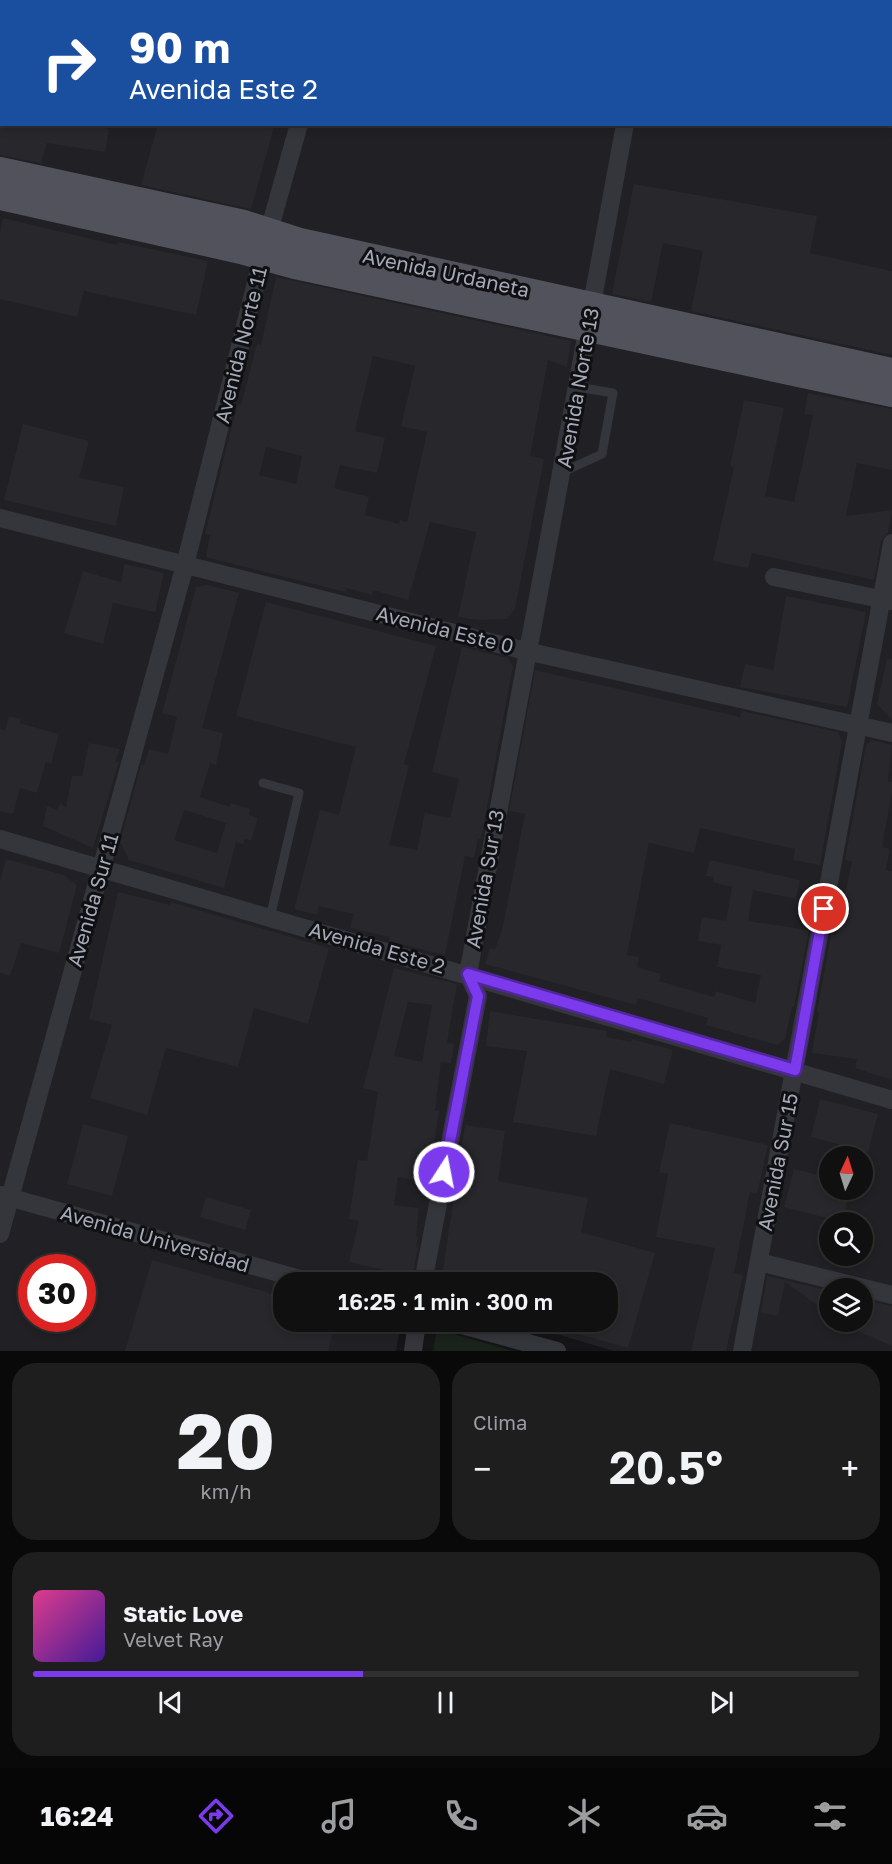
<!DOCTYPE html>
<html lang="es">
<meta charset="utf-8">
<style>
:root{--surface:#101011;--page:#1e1e1f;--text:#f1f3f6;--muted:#9c9d9f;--line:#303031;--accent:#7c3aed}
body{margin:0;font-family:"Golos Text",sans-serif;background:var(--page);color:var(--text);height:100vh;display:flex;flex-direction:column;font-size:22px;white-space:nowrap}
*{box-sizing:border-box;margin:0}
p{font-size:20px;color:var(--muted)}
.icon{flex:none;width:33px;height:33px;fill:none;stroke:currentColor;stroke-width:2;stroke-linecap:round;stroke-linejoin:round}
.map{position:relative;height:1351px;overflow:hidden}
.panel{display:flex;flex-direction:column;gap:12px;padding:12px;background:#090909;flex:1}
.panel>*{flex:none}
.guide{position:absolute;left:0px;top:0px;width:892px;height:126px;box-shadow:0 3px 9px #0003,0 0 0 2px var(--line);background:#1a4fa0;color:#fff;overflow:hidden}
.needle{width:39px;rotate:4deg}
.buttons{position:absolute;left:819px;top:1146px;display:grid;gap:12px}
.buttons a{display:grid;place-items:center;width:54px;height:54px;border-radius:50%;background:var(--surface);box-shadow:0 3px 9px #0003,0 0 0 2px var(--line);font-size:30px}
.speed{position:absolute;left:18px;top:1254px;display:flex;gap:12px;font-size:30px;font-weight:700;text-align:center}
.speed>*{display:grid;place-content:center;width:78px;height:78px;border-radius:50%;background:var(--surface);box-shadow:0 3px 9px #0003,0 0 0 2px var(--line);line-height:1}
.speed .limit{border:9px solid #d22;background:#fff;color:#111}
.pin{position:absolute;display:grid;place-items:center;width:51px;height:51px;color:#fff;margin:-26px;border:3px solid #fff;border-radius:50%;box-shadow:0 2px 6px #0007}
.me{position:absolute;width:66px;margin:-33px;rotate:11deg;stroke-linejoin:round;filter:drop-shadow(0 0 4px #0008)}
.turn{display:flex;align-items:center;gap:21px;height:126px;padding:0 30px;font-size:27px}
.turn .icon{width:78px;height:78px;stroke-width:2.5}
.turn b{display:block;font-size:42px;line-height:51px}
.big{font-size:45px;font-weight:600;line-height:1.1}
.panel .tile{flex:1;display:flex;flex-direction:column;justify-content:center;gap:9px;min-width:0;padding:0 21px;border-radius:24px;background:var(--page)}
.panel .dial{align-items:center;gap:0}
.dial b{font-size:78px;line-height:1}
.song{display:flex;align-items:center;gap:18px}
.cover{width:72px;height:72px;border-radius:9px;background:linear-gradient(135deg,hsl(330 70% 55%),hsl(260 70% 35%))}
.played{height:6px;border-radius:3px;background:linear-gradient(90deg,var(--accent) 40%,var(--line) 40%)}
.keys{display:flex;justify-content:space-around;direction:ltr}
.heat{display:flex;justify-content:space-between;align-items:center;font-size:33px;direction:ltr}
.panel .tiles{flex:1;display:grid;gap:12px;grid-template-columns:1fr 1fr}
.tile:last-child{grid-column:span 2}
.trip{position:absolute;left:273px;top:1272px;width:345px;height:60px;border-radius:24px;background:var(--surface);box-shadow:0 3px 9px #0003,0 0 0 2px var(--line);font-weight:600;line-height:60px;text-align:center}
.menu{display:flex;height:96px;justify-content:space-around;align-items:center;background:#060607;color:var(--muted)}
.menu .icon{width:42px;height:42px}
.menu .selected{color:var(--accent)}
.menu b{font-size:27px;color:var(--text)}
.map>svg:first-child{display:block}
</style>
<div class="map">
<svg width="892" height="1351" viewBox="0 0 892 1351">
<rect width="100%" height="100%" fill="#151517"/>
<!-- built -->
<path fill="#212024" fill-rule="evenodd" d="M0,0H644L2,2V124H891L892,59V1351H614L515,1322H608V1282H284V1322H401L396,1351H0ZM830,1156H862V1190H830ZM830,1222H862V1256H830ZM32,1268H82V1318H32ZM830,1288H862V1322H830Z"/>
<!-- green -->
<path fill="#1a221c" d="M437,1329L513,1351H433Z"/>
<!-- building -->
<path fill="#28272b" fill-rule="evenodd" d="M0,124H93L109,129L105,152L47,143L41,163L0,155Z
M158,124H275L251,209L141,185Z
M634,184L817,216L810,253L892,271V355L691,311L703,251L663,243L651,302L612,294Z
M3,218L117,245L118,242L208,261L196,315L84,291L77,317L0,299V233Z
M276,277L571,341L567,367L548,360L530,456L544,459L515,609L507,619L477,620L458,617L476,532L430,522L408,600L373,590L372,595L347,588L346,592L206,557L210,535L205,534L230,433L238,404L241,405L257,344L261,345ZM373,356L415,366L401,426L427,432L407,522L400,520L399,524L365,515L369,497L334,488L340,465L377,473L385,438L355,431ZM266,447L302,456L296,484L259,475Z
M808,393L892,409V470L857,463L846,516L892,510L888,533L881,541L874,580L752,553L748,568L713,561L734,467L730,466L744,400L784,408L765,496L794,502L813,415L804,414Z
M23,424L89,441L79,478L124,487L116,526L4,500Z
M125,564L164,573L155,612L113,603L103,644L64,633L83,571L121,582Z
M207,585L239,593L202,728L223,733L216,765L210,763L200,797L230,807L231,803L250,809L249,815L258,818L251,841L245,839L243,844L236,842L224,888L129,860L120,842L141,765H144L149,749L168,754L177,717L162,713L196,587ZM184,810L226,823L217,853L174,840Z
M786,596L866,612L847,707L740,687L745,664L773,670Z
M266,602L436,646L404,764L409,766L389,845L417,850L425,813L450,818L459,779L432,772L462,647L507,658L513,666L481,839L478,838L474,858L465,856L445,955L389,941L390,937L350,928L354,914L319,906L317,915L294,909L320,810L339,815L356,747L236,716Z
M887,659H892V720L877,704Z
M535,670L740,717L742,711L838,732L842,742L820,865L793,860L795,849L700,828L694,853L649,843L627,955L639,957L637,967L661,974L659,981L714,997L716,991L755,1003L761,975L717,967L721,945L698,941L702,917L726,921L732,887L713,882L714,877L706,876L710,860L800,880L796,899L753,890L748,921L809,930L794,1007H792L785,1039L777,1045L706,1025L708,1018L638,998L636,1005L485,964L490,948L495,949L502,930L525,814L509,811Z
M9,716L21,719L19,723L59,734L51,764L46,762L37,793L20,788L13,814L0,811V729L5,731Z
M872,740L892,745L888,782H892V792L882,847L890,849L886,870L892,871V1080L855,1068L857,1059L812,1053L819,1012L817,1011L831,934L836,935L852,861L845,860L866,745Z
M89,743L120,749L115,761L119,762L93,848L43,826L47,806L57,810L60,803L66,807L72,776H82Z
M6,859L64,875L77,885L59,953L21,943L10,976L0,973V880Z
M118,892L170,905L171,902L329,948L308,1024L254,1008L238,1067L166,1048L147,1115L90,1098L112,1025L89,1019Z
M394,968L457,984L447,1043L454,1044L451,1063L441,1062L435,1111H439L428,1182L398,1177L394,1205L419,1208L416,1236L418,1237L416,1246L418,1247L413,1275L410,1276L349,1262L359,1221L349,1219L358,1160L367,1161L378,1092L363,1088ZM408,1002L432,1005L422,1062L394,1056Z
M490,1011L607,1031L606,1037L631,1042L632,1039L673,1050L664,1084L610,1069L596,1136L513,1122L527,1051L486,1046Z
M820,1099L878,1114L868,1152L811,1137Z
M670,1123L768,1145L757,1194L750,1192L734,1273L743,1275L726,1351H691L715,1248L656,1237L668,1174L659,1172Z
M83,1124L128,1136L112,1196L67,1184Z
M465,1125L505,1131L498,1181L588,1198L581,1232L655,1253L628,1348L575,1333L578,1322H608V1282H441Z
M794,1169L830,1178V1190H850L842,1222L784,1207Z
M206,1197L251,1210L245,1230L200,1217Z
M152,1260L284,1297V1322H336L328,1351H125Z
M767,1276L830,1291V1314L785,1282L778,1316L761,1313Z
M862,1299L892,1306V1346L837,1322H862Z"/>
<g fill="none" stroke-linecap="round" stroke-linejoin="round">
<!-- service -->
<path stroke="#35363c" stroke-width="9" d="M563,472L602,454L613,393L577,387
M263,783L299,793L270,918"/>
<!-- minor -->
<path stroke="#35363c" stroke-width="18" d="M676,0L682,2
M332,2V0
M647,2L648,0
M891,49H892
M0,518L526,651L892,733
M774,577L890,601
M0,839L892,1100
M1,1195L311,1282
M0,1234L185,565L269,231L299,124
M759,1262L892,1295
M423,1282L478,996L468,974C519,690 575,408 625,124
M451,1322L557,1351
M413,1351L417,1322
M742,1351L892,543"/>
<!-- primary -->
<path stroke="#51525b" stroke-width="28" d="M0,171L244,224L300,242L892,372
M0,196L241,250L295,265L892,393"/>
</g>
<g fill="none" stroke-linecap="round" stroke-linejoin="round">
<!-- route casing -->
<g stroke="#51269a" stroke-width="15">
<path id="route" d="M444,1172L478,996L468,974L795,1070L824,909"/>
</g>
<!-- route -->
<use href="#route" stroke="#7c3aed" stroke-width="10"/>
</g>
<g text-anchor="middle" stroke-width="6" stroke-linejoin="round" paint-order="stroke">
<!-- street labels -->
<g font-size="20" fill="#a5a9b8" stroke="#101012">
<text transform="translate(446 273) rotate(12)" y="7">Avenida Urdaneta</text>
<text transform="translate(241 345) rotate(-76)" y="7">Avenida Norte 11</text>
<text transform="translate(578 388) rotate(-80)" y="7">Avenida Norte 13</text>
<text transform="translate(445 630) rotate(14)" y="7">Avenida Este 0</text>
<text transform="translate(485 879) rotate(-80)" y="7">Avenida Sur 13</text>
<text transform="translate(93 900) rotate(-74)" y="7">Avenida Sur 11</text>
<text transform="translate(377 948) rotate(16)" y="7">Avenida Este 2</text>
<text transform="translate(778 1162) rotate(-79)" y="7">Avenida Sur 15</text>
<text transform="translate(155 1239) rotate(16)" y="7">Avenida Universidad</text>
</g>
</g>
</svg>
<div class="buttons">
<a><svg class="needle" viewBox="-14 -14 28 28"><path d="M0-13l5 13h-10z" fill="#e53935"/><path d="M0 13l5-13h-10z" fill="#9c9d9f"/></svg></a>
<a><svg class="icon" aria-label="search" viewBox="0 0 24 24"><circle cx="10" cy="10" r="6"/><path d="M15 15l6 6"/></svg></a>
<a><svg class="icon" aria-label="layers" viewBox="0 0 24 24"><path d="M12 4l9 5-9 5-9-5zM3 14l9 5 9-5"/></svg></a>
</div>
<div class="speed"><div class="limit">30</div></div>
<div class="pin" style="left:824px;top:909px;background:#d93025"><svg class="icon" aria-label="arrive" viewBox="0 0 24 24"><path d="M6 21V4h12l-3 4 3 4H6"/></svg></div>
<svg class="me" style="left:444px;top:1172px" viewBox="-20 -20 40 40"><circle r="17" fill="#7c3aed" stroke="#fff" stroke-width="3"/><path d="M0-11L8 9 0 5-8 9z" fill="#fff"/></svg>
<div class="trip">16:25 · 1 min · 300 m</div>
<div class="guide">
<div class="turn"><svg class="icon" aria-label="right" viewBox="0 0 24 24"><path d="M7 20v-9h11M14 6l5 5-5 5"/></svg><div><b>90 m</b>Avenida Este 2</div></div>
</div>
</div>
<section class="panel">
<div class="tiles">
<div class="tile dial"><b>20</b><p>km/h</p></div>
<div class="tile"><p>Clima</p>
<div class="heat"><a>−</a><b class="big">20.5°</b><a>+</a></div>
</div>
<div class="tile">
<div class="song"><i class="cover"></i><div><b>Static Love</b><p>Velvet Ray</p></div></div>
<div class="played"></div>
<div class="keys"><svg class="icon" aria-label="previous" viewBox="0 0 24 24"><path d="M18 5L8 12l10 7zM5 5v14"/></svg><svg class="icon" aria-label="pause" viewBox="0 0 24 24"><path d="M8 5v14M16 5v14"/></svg><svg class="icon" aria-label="next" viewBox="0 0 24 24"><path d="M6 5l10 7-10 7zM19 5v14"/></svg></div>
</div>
</div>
</section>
<nav class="menu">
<b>16:24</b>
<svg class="icon selected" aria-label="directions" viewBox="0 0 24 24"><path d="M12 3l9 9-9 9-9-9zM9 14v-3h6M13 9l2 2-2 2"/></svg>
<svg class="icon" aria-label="music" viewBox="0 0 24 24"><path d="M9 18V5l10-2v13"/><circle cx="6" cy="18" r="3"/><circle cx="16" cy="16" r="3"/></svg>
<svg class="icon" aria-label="phone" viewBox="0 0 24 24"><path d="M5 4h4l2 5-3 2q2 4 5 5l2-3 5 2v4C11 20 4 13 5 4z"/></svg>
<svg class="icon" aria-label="climate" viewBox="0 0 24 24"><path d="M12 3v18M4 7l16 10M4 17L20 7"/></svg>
<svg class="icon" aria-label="car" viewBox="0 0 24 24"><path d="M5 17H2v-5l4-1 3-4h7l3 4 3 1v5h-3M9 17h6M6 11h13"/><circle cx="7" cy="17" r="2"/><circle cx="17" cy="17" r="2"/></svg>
<svg class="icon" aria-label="filters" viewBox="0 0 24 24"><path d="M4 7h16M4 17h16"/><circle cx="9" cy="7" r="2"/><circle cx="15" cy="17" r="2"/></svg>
</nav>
